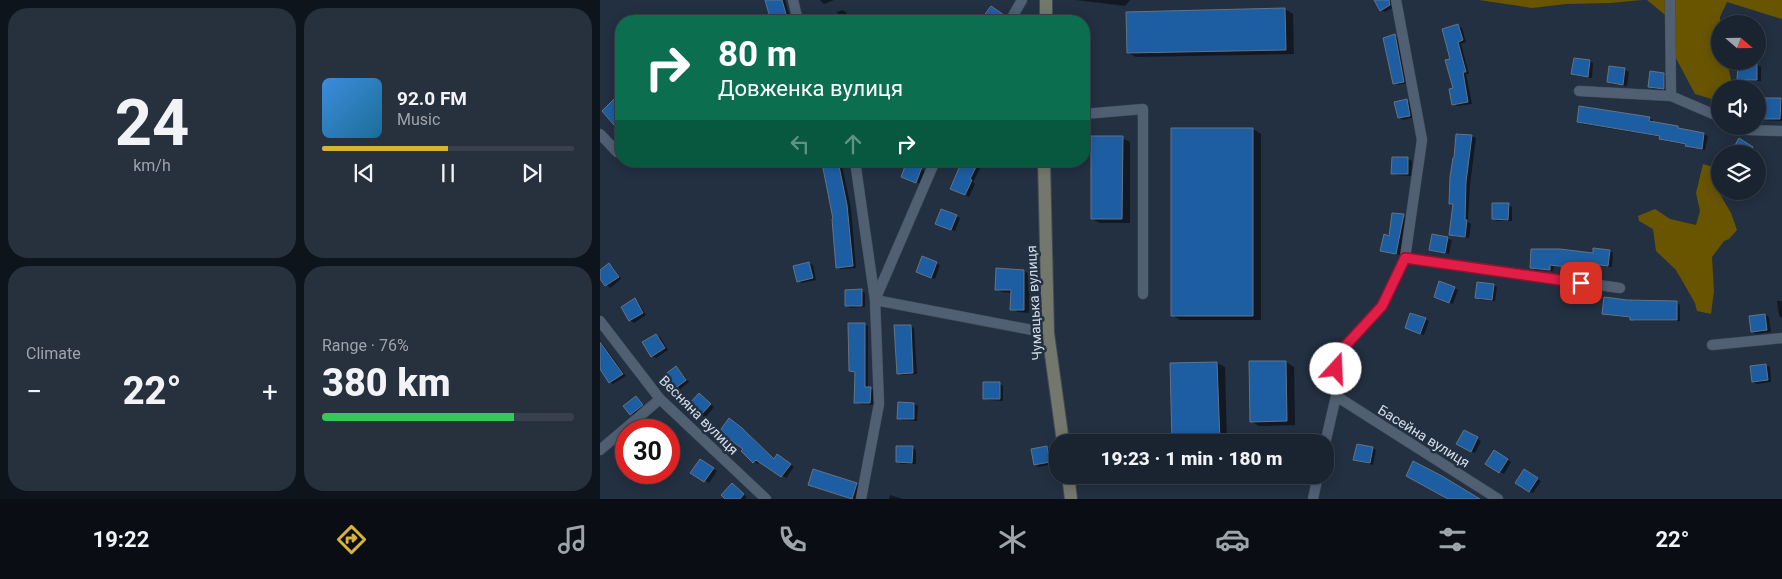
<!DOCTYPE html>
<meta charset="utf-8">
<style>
:root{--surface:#1a2431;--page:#27303d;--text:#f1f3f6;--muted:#9fa4ab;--line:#38414d;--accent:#d7b434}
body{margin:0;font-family:Roboto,sans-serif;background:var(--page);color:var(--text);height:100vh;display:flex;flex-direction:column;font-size:19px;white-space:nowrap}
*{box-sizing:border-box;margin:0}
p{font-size:16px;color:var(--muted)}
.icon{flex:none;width:28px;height:28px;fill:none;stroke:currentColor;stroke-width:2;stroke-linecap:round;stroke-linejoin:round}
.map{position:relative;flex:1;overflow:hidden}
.drawer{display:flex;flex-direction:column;gap:8px;padding:8px;background:#0e141b;width:600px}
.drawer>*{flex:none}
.hud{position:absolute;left:15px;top:15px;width:475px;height:152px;border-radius:20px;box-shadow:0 2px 12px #0003,0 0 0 1px var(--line);background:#0b6e4f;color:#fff;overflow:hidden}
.needle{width:32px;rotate:110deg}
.fabs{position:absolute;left:1111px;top:15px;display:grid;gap:10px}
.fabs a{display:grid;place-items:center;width:55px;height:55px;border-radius:50%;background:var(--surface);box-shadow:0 2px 12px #0003,0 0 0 1px var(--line);font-size:25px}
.speed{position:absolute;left:15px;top:419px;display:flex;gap:10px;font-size:25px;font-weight:700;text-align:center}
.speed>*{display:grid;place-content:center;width:65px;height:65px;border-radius:50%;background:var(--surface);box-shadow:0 2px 12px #0003,0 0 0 1px var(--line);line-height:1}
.speed .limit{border:8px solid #d22;background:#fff;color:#111}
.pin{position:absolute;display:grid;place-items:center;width:42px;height:42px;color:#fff;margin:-21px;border-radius:10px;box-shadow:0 2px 8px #0006}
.me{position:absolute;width:55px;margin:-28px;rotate:20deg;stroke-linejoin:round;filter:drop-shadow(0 0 4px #0008)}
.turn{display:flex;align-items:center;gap:18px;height:105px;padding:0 20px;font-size:22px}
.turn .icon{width:65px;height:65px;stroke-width:2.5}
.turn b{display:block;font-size:35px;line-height:42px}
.lanes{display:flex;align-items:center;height:48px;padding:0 20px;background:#0003;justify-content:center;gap:25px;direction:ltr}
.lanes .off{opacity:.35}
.big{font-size:38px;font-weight:800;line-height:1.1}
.drawer .tile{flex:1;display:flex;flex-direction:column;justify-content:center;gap:8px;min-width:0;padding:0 18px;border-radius:20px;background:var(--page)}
.drawer .dial{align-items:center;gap:0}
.dial b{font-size:65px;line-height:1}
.song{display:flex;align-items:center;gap:15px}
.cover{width:60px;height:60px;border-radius:8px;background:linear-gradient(135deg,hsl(210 70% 55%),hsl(200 70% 35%))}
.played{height:5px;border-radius:2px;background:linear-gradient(90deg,var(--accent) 50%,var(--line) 50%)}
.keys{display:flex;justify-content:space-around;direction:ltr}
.heat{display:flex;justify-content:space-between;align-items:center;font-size:28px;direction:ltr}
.charge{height:8px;border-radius:4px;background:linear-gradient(90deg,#34c759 76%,var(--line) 0)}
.drawer .tiles{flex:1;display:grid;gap:8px;grid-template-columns:repeat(2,1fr)}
.trip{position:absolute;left:449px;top:434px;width:285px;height:50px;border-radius:20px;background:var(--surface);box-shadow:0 2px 12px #0003,0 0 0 1px var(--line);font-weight:800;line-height:50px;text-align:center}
.menu{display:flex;height:80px;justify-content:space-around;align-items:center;background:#0a0e14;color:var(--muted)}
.menu .icon{width:35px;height:35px}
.menu .active{color:var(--accent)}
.menu b{font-size:22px;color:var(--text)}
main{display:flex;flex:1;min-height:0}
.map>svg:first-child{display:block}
</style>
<main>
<section class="drawer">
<div class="tiles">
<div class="tile dial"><b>24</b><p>km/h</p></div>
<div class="tile">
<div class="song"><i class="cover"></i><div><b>92.0 FM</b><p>Music</p></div></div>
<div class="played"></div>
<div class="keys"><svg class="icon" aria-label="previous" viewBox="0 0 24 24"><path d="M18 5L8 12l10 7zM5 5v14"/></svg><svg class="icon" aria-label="pause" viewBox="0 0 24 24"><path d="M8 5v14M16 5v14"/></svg><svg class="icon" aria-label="next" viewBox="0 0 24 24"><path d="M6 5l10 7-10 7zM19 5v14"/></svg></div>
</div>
<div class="tile"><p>Climate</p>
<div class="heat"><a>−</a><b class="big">22°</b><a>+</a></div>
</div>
<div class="tile"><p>Range · 76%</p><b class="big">380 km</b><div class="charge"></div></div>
</div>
</section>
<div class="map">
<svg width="1182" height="499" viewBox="0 0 1182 499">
<rect width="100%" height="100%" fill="#233041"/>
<!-- green -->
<path fill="#695500" d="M879,0H1042L1010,3L966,4L932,8Z
M1047,0H1182V19L1127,2L1120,17V61H1127L1133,89H1120V100L1118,101L1095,94L1071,49L1070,19Z
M1103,164L1113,167L1121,196L1131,213L1137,230L1129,239L1124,241L1112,257L1114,291L1111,314L1097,311L1095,303L1076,270L1056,251L1053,229L1039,221L1038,216L1055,209L1070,219L1096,225L1100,211L1096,193Z"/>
<!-- shadow -->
<path fill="#0007" d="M167,0H185L191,21H172Z
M220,0H234L224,4Z
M476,0H530L525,6Z
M775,0H794V7L785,12L781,10Z
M391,7L407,18L405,21H387L383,19Z
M685,9L693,14L694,54L536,57L528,53L527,13Z
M242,10L246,12L250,21H240L237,12Z
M858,26L862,28L866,42L861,44L869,74H866L872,104L857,106L853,104Z
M795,36L799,38L807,83L798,85L794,83Z
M990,61L993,63L992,78L977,76L973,74Z
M1157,65L1161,67V81H1142L1139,79Z
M1010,67L1025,70L1029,72L1027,86L1012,84L1008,82Z
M1063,74L1067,76V90L1053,89L1049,86Z
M17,97L21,100V124L19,127L3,111Z
M1181,99L1182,100V121L1163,120L1159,118Z
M807,101L811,103L814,117L803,120L800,118Z
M1049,118L1053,120V123L1104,134L1108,136L1105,150L1090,148L1087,145L1064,141L1060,139L1061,137L982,124L978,122Z
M653,129L661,134V320H580L572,315Z
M872,136L876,138L870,185L868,222L871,224L869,238L854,236L850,234L854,205L850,203Z
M522,138L530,142V223H500L492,219Z
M1139,140L1156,150L1154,154H1135Z
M808,159L812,161L811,176L796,175L792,173Z
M223,161H241L251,208L256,268L241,269L237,267L235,220Z
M362,161H384L373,182L375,184L369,197L355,190Z
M307,163L325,171L320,184L306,178Z
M909,205L912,207V221H897L893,219Z
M794,214L808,218L800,255L781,250L790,237Z
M356,216L360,218L355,231L341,226Z
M833,235L852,240L849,254L830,249Z
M1010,251L1013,253L1012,267L979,264L978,269L954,266L953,271L935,270L931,268Z
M323,258L340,265L335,279L321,273Z
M209,263L213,265L216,280L202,283L198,281Z
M9,265L13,267L21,279L10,288L0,277V271Z
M424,271L430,274L429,313L418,312L412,309V293L402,292L396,289Z
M893,285L897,287L895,301L880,300L876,297Z
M854,288L858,290L853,304L839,299Z
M261,290L265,293V307L250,308L247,305Z
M35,300L38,302L46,315L34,323L30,320L22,308Z
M1027,301L1076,302L1080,305V321H1035L1031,318L1007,315L1003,313Z
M1177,301H1182V318L1179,316Z
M1165,315L1169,317L1171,332L1156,334L1152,331Z
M825,319L829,321L824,335L810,330Z
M264,324L268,326V388L274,390V405L259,404L255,402L256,373L250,371Z
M311,326L314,328L317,374L302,375L298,373Z
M56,335L60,337L68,350L56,358L52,356Z
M0,340L26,376L13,384L9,382L0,367Z
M686,362L694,367L695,425L659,426L651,421Z
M617,363L625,367L627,442H574L571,364Z
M1166,365L1170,367L1171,382L1157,384L1153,382Z
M76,368L86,378L73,388Z
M88,380L89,382L78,391L75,389Z
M400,384L403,386V401L388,400L384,398Z
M103,397L114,407L105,418L90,405Z
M36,398L46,407L35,417L25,406Z
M299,403L314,404L318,406L317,421L302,420L298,418Z
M133,422L146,431L175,460L181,458L194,467L186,478L160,461L158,464L154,462L145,448Z
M864,431L881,441L875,453L858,444Z
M69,434L81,444L72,455L69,453Z
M312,447L316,450V464H301L297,462Z
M447,447L451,450L453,464L439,467L435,465Z
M772,448L776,450L773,465L755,460Z
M894,452L911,462L904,474L887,464Z
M104,463L117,471L109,483L92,472Z
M928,473L941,481L933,493L929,491Z
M133,484L147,497L145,499H127Z
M257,484L260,486L256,499L213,487Z
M290,495L303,499H289Z"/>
<!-- building -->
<path fill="#1d5ea3" stroke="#637386" d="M165,0H182L188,21H171Z
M774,0H789L790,5L780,11Z
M391,6L404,15L400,21H380Z
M685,8L686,50L527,53L526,12Z
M858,24L863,40L858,42L866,72H863L868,102L852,105L849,89L853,88L845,60L850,59L842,29Z
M795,34L804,82L793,84L783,38Z
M974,58L990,60L988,77L971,74Z
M1138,64H1157V80H1137Z
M1009,66L1025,68L1023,85L1007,82Z
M1050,71L1064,73V89L1048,87Z
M21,92V118L14,125L2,111Z
M1158,98H1181L1180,119H1158Z
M807,99L810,116L798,118L794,102Z
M979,106L1050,117L1049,121L1078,126V128L1104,133L1102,149L1085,146L1086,144L1059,139L1060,136L977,122Z
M571,128H653V316H571Z
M856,134L872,135L866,182L865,220H867L865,237L849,235L853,204H849L850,177L853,158H854Z
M491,136H523L522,219H491Z
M1139,138L1153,147L1149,154H1130Z
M792,157H808V174H791Z
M229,161H238L247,205L253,266L236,268L232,219H233L222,163Z
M307,161L322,167L316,183L301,177Z
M362,161H379L370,179L372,180L365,195L350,189Z
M892,203H909L908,220L892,219Z
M341,209L357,215L351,230L335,224Z
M792,213L804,214L796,254L780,251L784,234L789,236Z
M832,234L848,237L845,253L829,250Z
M993,248L1010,250L1008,266L975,262V268L950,265V270L930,268L931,249H960L993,253Z
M322,256L337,262L331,278L316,272Z
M209,262L213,278L197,282L193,266Z
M9,263L19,277L5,286L0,279V270Z
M396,268L424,270V310H410L411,290H395Z
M839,281L855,287L849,303L834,297Z
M877,282L894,284L892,300L875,298Z
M262,289V306H245V290Z
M1004,297L1027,300L1077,301V320H1030V317L1002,314Z
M35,298L43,313L29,321L21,307Z
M810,313L826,318L820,334L805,328Z
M1165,314L1167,330L1151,332L1149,316Z
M248,323H265V387H271L270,403H254L255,372L249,371Z
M294,325H311L313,373L297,374Z
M56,334L65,348L51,357L42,342Z
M0,342L23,374L9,383L0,369Z
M649,361H686L687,421L650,422Z
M617,362L620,442H572L570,363Z
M1166,364L1168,380L1152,382L1150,366Z
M76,366L86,380L73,390L63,376Z
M383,382H400V399H383Z
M99,393L111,404L100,416L88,405Z
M36,396L43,405L30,415L23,406Z
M298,402L314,403V419H297Z
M129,418L142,428L174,459L177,454L191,464L181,477L156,460L153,463L141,451L143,449L119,432Z
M864,430L878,437L871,452L856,444Z
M757,444L773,447L770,463L753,460Z
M296,446H313L312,463L296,462Z
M447,446L450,462L434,465L431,449Z
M894,450L908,459L899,473L885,464Z
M100,459L114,468L104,482L90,473Z
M813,461L842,476L880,499H848L806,476Z
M213,469L257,483L252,499L208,485Z
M924,469L938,478L929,492L915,483Z
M132,483L144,494L140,499H125L121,495Z"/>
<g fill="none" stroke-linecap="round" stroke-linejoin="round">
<!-- street casing -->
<g stroke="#404b59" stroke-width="11">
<path id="street" d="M193,0L198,21
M1070,0L1071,96
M410,21L422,0
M979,91L1071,96L1120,117
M484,114L543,109V294
M1141,126L1148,130L1182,131
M0,134L17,152
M255,161L275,300L279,404L261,499
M335,161L275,300L448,333
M805,258L1020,288
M0,321L60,399L166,499
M1112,345L1182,338
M736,396L898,499
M725,444L736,396V356L782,306L805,258L822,140L796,0
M0,450L60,399
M713,499L718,475"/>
</g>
<!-- secondary casing -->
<g stroke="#404b59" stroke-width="14">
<path id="secondary" d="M446,21V0
M444,161L448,333L463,442
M468,475L471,499"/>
</g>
<!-- street -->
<use href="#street" stroke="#505f72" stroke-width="10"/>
<!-- secondary -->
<use href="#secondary" stroke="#74776b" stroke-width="12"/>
</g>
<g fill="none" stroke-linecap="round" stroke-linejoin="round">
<!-- route casing -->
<g stroke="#92132f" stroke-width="12">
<path id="route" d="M736,369V356L782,306L805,258L981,283"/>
</g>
<!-- route -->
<use href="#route" stroke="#e11d48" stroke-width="9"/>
</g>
<g text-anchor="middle" stroke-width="5" stroke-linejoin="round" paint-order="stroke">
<!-- street labels -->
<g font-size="14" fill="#d5dee9" stroke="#233041">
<text transform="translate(434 303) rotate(-93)" y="5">Чумацька вулиця</text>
<text transform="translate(99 415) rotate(45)" y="5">Весняна вулиця</text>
<text transform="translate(824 436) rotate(32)" y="5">Басейна вулиця</text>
</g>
</g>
</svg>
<div class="fabs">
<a><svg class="needle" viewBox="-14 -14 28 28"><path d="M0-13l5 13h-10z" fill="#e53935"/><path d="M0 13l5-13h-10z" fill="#9fa4ab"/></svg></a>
<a><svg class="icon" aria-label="sound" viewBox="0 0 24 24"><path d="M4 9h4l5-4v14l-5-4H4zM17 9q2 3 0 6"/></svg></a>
<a><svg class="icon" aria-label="layers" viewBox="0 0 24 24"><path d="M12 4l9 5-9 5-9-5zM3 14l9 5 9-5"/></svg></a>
</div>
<div class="speed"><div class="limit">30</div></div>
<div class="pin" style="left:981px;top:283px;background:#d93025"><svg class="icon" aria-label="arrive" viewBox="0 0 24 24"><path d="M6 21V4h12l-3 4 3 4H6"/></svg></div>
<svg class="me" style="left:736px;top:369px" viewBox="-20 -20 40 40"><circle r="19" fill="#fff"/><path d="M0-13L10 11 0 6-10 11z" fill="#e11d48"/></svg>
<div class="trip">19:23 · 1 min · 180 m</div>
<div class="hud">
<div class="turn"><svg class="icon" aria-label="right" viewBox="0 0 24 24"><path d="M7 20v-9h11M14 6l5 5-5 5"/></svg><div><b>80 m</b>Довженка вулиця</div></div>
<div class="lanes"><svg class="icon off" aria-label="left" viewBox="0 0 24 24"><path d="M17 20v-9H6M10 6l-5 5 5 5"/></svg><svg class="icon off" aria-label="ahead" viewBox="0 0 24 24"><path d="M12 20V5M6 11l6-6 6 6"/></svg><svg class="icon" aria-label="right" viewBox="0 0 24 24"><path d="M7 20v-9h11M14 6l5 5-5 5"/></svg></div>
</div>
</div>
</main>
<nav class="menu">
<b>19:22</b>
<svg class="icon active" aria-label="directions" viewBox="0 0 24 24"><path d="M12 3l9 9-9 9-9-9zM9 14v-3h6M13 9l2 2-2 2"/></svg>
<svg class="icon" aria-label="music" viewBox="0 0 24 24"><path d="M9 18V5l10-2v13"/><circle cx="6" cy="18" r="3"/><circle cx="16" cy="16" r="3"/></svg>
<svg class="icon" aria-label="phone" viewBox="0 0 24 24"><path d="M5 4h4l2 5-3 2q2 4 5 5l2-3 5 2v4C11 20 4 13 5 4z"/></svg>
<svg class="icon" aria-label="climate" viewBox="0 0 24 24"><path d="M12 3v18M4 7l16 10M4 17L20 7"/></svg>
<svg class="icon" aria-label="car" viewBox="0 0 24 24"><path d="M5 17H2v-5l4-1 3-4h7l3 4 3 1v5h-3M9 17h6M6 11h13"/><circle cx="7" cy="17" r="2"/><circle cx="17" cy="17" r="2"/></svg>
<svg class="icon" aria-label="filters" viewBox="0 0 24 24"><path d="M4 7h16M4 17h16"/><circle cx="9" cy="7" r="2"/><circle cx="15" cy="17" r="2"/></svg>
<b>22°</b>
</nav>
